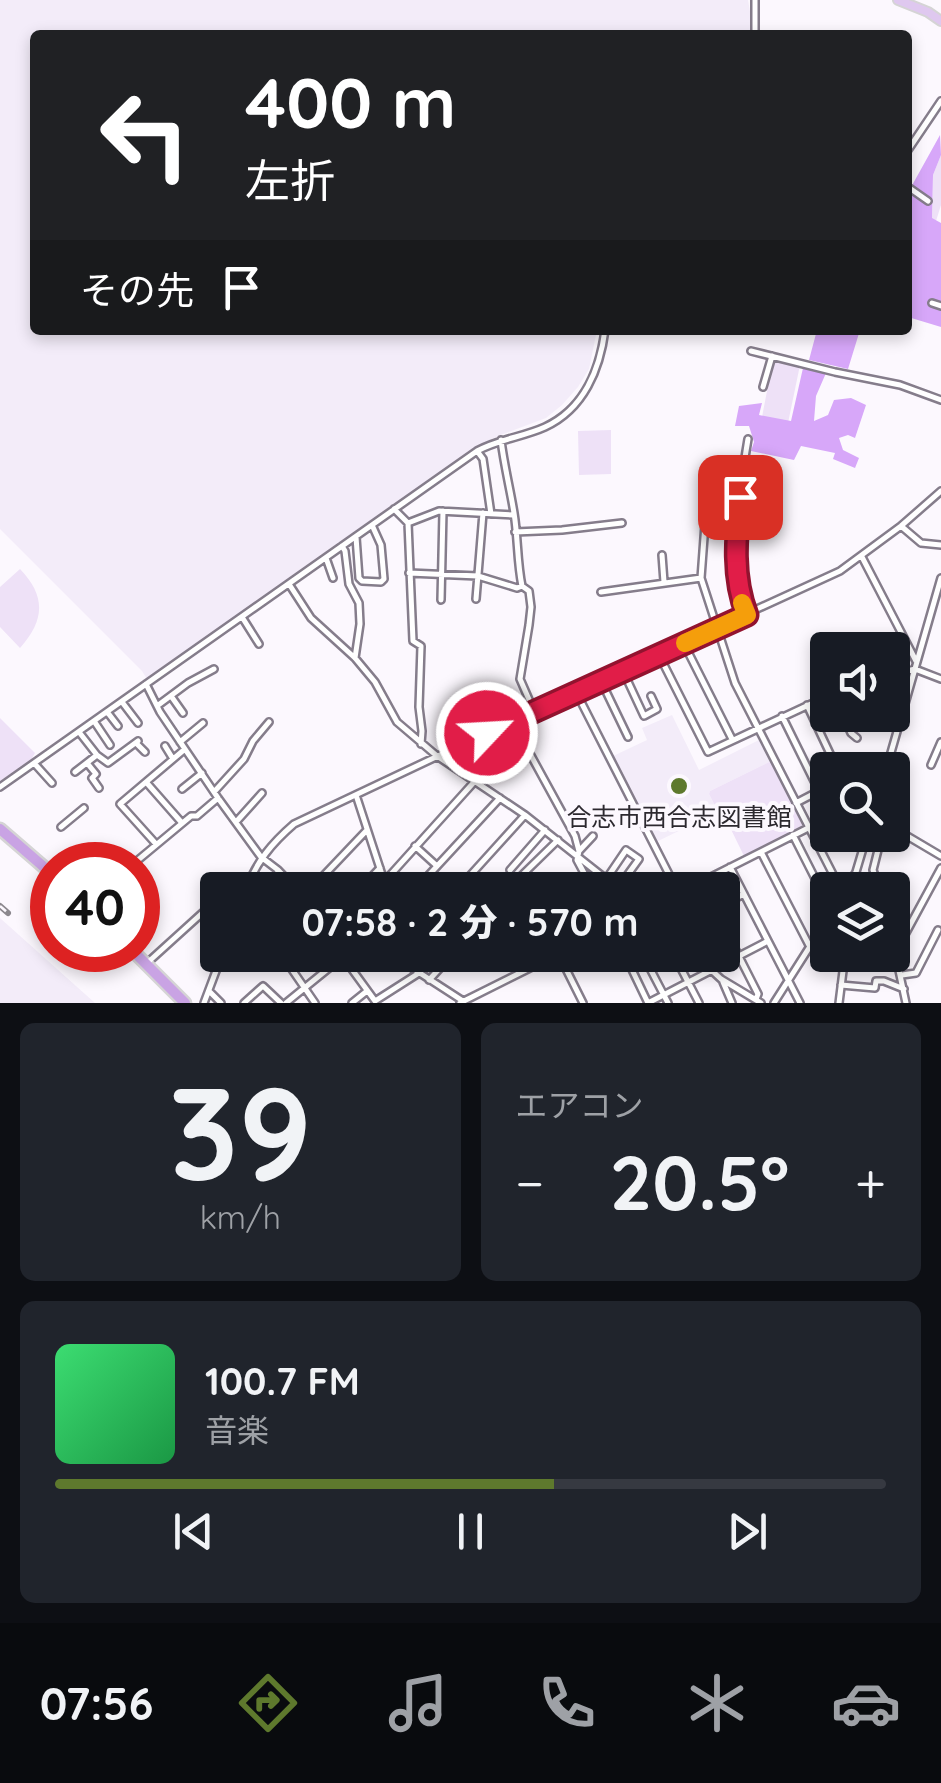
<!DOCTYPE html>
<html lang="ja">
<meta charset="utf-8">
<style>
:root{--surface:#171b24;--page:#20242c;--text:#f1f3f6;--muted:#9ea1a6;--line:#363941;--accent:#5e792d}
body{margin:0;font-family:Quicksand,"Noto Sans JP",sans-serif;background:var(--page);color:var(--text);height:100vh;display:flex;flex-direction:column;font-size:38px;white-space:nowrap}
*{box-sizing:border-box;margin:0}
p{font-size:32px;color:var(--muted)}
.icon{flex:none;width:55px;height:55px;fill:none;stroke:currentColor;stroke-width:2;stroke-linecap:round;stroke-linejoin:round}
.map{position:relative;height:1003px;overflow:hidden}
.details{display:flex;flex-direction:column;gap:20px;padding:20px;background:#0d0f14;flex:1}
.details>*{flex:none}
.banner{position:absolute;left:30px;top:30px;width:882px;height:305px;border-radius:10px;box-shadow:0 5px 15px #0003;background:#202124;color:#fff;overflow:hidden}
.tools{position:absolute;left:810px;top:632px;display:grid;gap:20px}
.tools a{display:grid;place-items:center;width:100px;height:100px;border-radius:10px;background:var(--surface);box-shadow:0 5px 15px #0003;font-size:50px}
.speed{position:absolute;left:30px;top:842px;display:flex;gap:20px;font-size:50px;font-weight:700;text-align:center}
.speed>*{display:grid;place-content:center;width:130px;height:130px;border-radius:50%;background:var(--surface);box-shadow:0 5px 15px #0003;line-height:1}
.speed .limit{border:15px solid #d22;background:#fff;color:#111}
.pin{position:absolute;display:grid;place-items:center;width:85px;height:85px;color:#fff;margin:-42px;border-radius:20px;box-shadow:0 5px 15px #0006}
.me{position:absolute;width:110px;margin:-55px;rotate:65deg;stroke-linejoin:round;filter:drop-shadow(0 0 8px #0008)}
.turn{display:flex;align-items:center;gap:35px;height:210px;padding:0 50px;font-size:45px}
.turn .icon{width:130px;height:130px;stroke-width:2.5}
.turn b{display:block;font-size:70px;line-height:85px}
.then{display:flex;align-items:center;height:95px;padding:0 50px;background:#0003;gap:20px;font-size:38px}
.big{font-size:75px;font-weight:800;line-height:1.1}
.details .tile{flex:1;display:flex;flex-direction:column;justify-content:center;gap:15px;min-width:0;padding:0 35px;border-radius:15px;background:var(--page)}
.details .dial{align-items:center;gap:0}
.dial b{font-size:130px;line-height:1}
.song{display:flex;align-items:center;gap:30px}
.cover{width:120px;height:120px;border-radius:15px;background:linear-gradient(135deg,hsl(140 70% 55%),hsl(140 70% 35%))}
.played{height:10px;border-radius:5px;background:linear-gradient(90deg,var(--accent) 60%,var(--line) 60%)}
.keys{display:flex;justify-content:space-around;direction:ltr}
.heat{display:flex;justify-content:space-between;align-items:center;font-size:55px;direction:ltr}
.details .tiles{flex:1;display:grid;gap:20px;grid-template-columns:1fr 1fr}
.tile:last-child{grid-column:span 2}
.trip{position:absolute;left:200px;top:872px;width:540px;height:100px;border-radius:10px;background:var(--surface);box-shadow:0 5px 15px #0003;font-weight:800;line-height:100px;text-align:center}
.tabs{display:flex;height:160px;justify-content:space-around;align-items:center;background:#090b0e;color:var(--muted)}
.tabs .icon{width:70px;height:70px}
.tabs .current{color:var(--accent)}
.tabs b{font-size:45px;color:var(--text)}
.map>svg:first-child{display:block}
</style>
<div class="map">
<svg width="941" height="1003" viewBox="0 0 941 1003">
<rect width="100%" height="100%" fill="#fcf8fe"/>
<!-- built -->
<path fill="#f3ecf9" d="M0,0H748L752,23L750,35H35V330H597L589,369L578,387L562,405L546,418L498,436L476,447L147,679L142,671L0,529Z
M672,715L699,770L761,739L771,761L710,791L709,794L718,812L656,842L611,757L647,740L642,728Z
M0,918L95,1003H0Z"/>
<!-- green -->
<path fill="#eee1f7" d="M941,155V205L936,221L932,219L933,175Z
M773,360L800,365L788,423L762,417Z
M611,430V474L579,475L578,431Z
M20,569C46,596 45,620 20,648L0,627V587Z
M0,718L35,753L31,760L0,781Z
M771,761L802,823V827L744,856L722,811L718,812L709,794L710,791Z"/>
<!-- forest -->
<path fill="#d7a7f9" d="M940,135L941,155L933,175L932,218L941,223V327L908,317V189H910Z
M817,330H860L848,369L809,360Z
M803,368L826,373L816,396L814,421L828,415L834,400L851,398L866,405L855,438L848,435L839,438L843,450L859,458L855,468L833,459L835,453L801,446L794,460L751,451L754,442L749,426H735L739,406L762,403L759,415L791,421Z"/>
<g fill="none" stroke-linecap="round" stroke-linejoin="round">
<!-- minor casing -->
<g stroke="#857d8b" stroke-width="10">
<path id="minor" d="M755,35V0
M908,150L941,101
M908,187L928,201
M932,303L941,306
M751,351L835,372L900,385L941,400
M763,387L772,356
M501,440C504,465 510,488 514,513C518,537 517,562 522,586L529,591L531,607L529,625L520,679L534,711
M477,451L483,459L491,514
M740,497L715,496L705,524L701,578L735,683L841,890
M394,509L408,523L413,641L421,646L419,707L422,731L421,744
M408,523L439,511L513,515
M901,526L921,543L941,545
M515,532L562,530L622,523
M356,537L359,578L362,581L381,582L384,579L381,545L372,525
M342,546L345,551L349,584L359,603L360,624L355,658
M662,555L664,582
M862,557L916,661
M326,558L333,578
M409,573L478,576L517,588L522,586
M289,584L311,618L355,658L375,682L397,722L437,756L525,815L620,890
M601,592L701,578
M476,599L483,513
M441,600L443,511
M747,615C726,561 739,495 748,439
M242,617L259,644
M684,644L732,739
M875,647L876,650
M659,655L708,752L828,696
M623,671L644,716L657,709L651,696
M892,675L915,669L941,679
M601,681L628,737
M146,684L160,712L218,798L261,857L278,870L297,890
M576,692L677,890
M171,696L183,713
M122,702L138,723
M807,705L833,760L811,773
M157,706L188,683L214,669
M108,713L118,726
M843,715L851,733L857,738
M782,716L819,791L796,803
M94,721L110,745
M512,721L575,836L579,851L577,860L593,890
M79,732L97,755L108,763L138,741
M180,742L203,723
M136,743L145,752
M165,746L173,759
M34,763L52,783
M87,763L96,774L92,778L99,788
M931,765L941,742
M886,770L941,578
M75,772L97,755
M146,782L182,823
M0,787L477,451C499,439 523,437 545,427C584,409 600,369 605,330
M182,789L202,773
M214,792L244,759L253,741L269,722
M356,795L387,890
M236,822L262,793
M61,827L84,808
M892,827L941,856
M793,835L828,904
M865,841L878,850L873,870L880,890
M156,844L120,804L185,749
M415,846L437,866
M878,850L885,839
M579,851L593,836
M761,852L810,947
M81,853L95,865
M132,865L191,816H197L218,798
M730,867L800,1003
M510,870L545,830
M607,878L626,850L639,859L618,888
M384,882L475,781
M514,883L558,840
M246,890C256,862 272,843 294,824L512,721L840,571L901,526L941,491
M275,890L278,870
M310,890L367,830
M359,890L380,868
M415,890L500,798
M457,890L525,815
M685,890L828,818
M845,890L856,872L867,835
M890,890L894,883
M722,905L744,894
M722,923L758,994L756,999
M820,931L828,939
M892,938L906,1003
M894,942L902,940L941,868
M282,955L315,1003
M366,955L408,967
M392,955L463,1001
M559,955L583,1003
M625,955L648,1003
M643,955L668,1003
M674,955L699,1003
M695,955L721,979L761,1003
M343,957L375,1001L419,973
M146,964L210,906L218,903
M902,975L916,973L938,930
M429,980L452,955
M723,982L732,1003
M841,985L875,988L876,981H884L904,989
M209,991L221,1003
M204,1003L222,955
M244,1003L263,986L281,1003
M286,1003L345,955
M352,1003L367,991
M460,1003L556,955
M648,1003L768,941
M774,1003L828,918
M839,1003L845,955"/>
</g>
<!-- major casing -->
<g stroke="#d5d4d5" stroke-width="12">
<path id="major" d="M898,0L928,12L941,21"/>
</g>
<!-- highway casing -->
<g stroke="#d5d4d5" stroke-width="15">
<path id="highway" d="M0,829L52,874
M132,950L185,1003"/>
</g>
<!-- minor -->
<use href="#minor" stroke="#fff" stroke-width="5"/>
<!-- major -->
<use href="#major" stroke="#dfc8ef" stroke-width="8"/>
<!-- highway -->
<use href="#highway" stroke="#c9a3e4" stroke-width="10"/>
<!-- rail casing -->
<g stroke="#8c888e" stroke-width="6">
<path id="rail" d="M0,906L8,913"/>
</g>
<!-- rail -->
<use href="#rail" stroke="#fcf8fe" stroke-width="2.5" stroke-dasharray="8" stroke-linecap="butt"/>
</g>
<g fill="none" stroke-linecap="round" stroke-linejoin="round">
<!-- route casing -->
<g stroke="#92132f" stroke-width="25">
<path id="route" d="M487,733L747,615C732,577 736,537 740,497"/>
</g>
<!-- route -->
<use href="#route" stroke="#e11d48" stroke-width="18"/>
<!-- slow -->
<path stroke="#f59e0b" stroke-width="18" d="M685,643L747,615L742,603"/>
</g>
<!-- markers -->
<circle fill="#5e792d" stroke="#fcf8fe" stroke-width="4" cx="679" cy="786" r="10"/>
<g text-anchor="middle" stroke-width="8" stroke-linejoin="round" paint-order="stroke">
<!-- poi labels -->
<g font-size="25" fill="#2c292f" stroke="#fcf8fe">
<text x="679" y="826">合志市西合志図書館</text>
</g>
</g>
</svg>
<div class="tools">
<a><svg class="icon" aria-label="sound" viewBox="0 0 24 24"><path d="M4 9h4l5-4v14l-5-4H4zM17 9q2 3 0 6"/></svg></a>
<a><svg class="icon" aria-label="search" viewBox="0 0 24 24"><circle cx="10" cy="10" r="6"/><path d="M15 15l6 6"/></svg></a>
<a><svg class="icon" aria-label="layers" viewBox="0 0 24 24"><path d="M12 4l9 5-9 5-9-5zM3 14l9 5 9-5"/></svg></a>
</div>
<div class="speed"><div class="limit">40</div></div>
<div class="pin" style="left:740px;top:497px;background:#d93025"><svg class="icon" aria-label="arrive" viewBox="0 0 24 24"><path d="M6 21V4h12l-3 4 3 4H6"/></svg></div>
<svg class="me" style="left:487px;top:733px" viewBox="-20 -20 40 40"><circle r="17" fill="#e11d48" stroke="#fff" stroke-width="3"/><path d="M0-11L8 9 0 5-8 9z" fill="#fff"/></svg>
<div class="trip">07:58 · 2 分 · 570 m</div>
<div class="banner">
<div class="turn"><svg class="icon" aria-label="left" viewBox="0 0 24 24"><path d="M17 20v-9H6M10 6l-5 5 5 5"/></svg><div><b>400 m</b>左折</div></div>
<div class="then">その先<svg class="icon" aria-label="arrive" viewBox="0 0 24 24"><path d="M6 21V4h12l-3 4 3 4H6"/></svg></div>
</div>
</div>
<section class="details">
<div class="tiles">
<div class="tile dial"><b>39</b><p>km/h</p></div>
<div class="tile"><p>エアコン</p>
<div class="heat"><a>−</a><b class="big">20.5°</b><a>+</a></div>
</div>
<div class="tile">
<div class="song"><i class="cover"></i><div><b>100.7 FM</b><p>音楽</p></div></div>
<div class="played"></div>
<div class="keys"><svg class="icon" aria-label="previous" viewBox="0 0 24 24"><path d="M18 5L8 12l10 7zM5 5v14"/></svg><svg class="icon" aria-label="pause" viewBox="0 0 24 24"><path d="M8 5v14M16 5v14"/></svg><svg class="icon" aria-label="next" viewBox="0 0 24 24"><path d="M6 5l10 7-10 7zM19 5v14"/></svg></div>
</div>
</div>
</section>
<nav class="tabs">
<b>07:56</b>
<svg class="icon current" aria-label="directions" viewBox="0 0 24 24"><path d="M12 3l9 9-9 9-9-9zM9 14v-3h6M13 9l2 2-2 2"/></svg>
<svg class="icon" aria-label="music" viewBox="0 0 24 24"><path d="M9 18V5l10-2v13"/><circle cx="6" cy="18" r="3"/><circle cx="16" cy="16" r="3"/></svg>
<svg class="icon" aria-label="phone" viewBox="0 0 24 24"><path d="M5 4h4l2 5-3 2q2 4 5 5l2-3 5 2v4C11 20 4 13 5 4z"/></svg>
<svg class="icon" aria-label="climate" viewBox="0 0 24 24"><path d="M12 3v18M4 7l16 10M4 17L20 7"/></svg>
<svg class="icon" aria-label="car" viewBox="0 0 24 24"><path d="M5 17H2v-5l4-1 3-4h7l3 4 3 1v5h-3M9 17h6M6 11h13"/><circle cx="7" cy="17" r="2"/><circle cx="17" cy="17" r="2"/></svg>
</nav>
